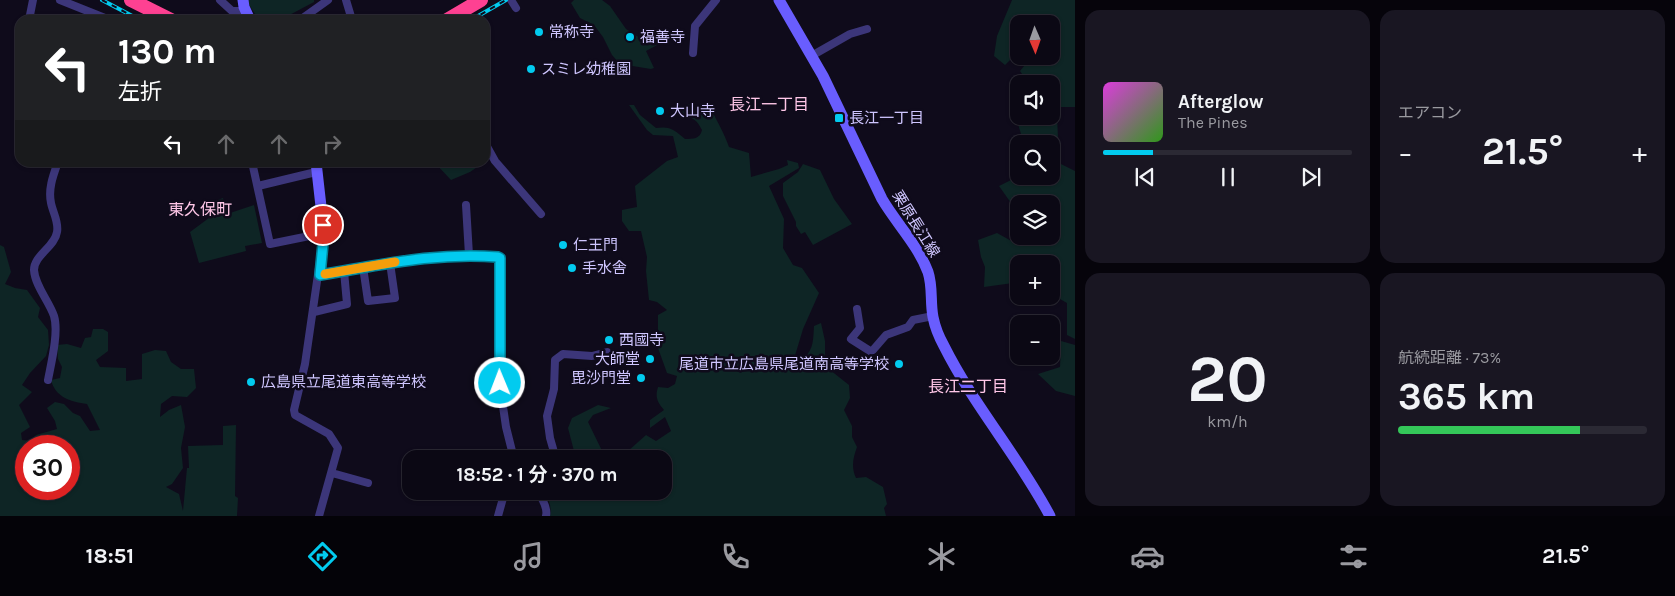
<!DOCTYPE html>
<html lang="ja">
<meta charset="utf-8">
<style>
:root{--surface:#0b0814;--page:#191622;--text:#f1f3f6;--muted:#9a9aa0;--line:#2b2934;--accent:#02cbef}
body{margin:0;font-family:Karla,"Noto Sans JP",sans-serif;background:var(--page);color:var(--text);height:100vh;display:flex;flex-direction:column;font-size:19px;white-space:nowrap}
*{box-sizing:border-box;margin:0}
p{font-size:16px;color:var(--muted)}
.icon{flex:none;width:28px;height:28px;fill:none;stroke:currentColor;stroke-width:2;stroke-linecap:round;stroke-linejoin:round}
.map{position:relative;flex:1;overflow:hidden}
.panel{display:flex;flex-direction:column;gap:10px;padding:10px;background:#06040b;width:600px}
.panel>*{flex:none}
.guide{position:absolute;left:15px;top:15px;width:475px;height:152px;border-radius:15px;box-shadow:0 1px 4px #0004,0 0 0 1px var(--line);background:#202124;color:#fff;overflow:hidden}
.needle{width:32px;rotate:178deg}
.controls{position:absolute;left:1010px;top:15px;display:grid;gap:10px}
.controls a{display:grid;place-items:center;width:50px;height:50px;border-radius:10px;background:var(--surface);box-shadow:0 1px 4px #0004,0 0 0 1px var(--line);font-size:25px}
.speed{position:absolute;left:15px;top:435px;display:flex;gap:10px;font-size:25px;font-weight:700;text-align:center}
.speed>*{display:grid;place-content:center;width:65px;height:65px;border-radius:50%;background:var(--surface);box-shadow:0 1px 4px #0004,0 0 0 1px var(--line);line-height:1}
.speed .limit{border:8px solid #d22;background:#fff;color:#111}
.pin{position:absolute;display:grid;place-items:center;width:42px;height:42px;color:#fff;margin:-21px;border:2px solid #fff;border-radius:50%;box-shadow:0 1px 5px #0007}
.me{position:absolute;width:55px;margin:-28px;rotate:359deg;stroke-linejoin:round;filter:drop-shadow(0 0 4px #0008)}
.turn{display:flex;align-items:center;gap:18px;height:105px;padding:0 20px;font-size:22px}
.turn .icon{width:65px;height:65px;stroke-width:2.5}
.turn b{display:block;font-size:35px;line-height:42px}
.lanes{display:flex;align-items:center;height:48px;padding:0 20px;background:#0003;justify-content:center;gap:25px;direction:ltr}
.lanes .off{opacity:.35}
.big{font-size:38px;font-weight:700;line-height:1.1}
.panel .widget{flex:1;display:flex;flex-direction:column;justify-content:center;gap:8px;min-width:0;padding:0 18px;border-radius:15px;background:var(--page)}
.panel .dial{align-items:center;gap:0}
.dial b{font-size:65px;line-height:1}
.song{display:flex;align-items:center;gap:15px}
.cover{width:60px;height:60px;border-radius:8px;background:linear-gradient(135deg,hsl(300 70% 55%),hsl(110 70% 35%))}
.played{height:5px;border-radius:2px;background:linear-gradient(90deg,var(--accent) 20%,var(--line) 20%)}
.keys{display:flex;justify-content:space-around;direction:ltr}
.heat{display:flex;justify-content:space-between;align-items:center;font-size:28px;direction:ltr}
.charge{height:8px;border-radius:4px;background:linear-gradient(90deg,#34c759 73%,var(--line) 0)}
.panel .tiles{flex:1;display:grid;gap:10px;grid-template-columns:repeat(2,1fr)}
.trip{position:absolute;left:402px;top:450px;width:270px;height:50px;border-radius:15px;background:var(--surface);box-shadow:0 1px 4px #0004,0 0 0 1px var(--line);font-weight:700;line-height:50px;text-align:center}
.dock{display:flex;height:80px;justify-content:space-around;align-items:center;background:#040308;color:var(--muted)}
.dock .icon{width:35px;height:35px}
.dock .selected{color:var(--accent)}
.dock b{font-size:22px;color:var(--text)}
main{display:flex;flex:1;min-height:0}
.map>svg:first-child{display:block}
</style>
<main>
<div class="map">
<svg width="1075" height="516" viewBox="0 0 1075 516">
<rect width="100%" height="100%" fill="#0f0b1b"/>
<!-- green -->
<path fill="#0e2525" fill-rule="evenodd" d="M246,0H314V2L280,20H259Z
M574,0H602L610,6L626,29L643,40L657,33L661,40V43L646,51L654,68L651,69L620,64L612,55L603,37L594,25L580,18L571,3Z
M1012,0H1075V107H1059L1051,102V84H1029L1020,71L1032,56H1051V24H1019V51L1005,65L994,56L997,36Z
M692,103L702,109H711C718,123 724,133 729,147L749,153L751,177L779,169L788,165L787,160L798,163L799,168L769,186L784,219L783,248L793,265L802,268L819,293L803,329L794,359L797,365C813,351 813,346 814,326L821,323L825,341V366L849,385L850,398L844,410L852,426V437L857,447C853,458 851,467 856,478L866,477L883,487L887,504L884,508L886,516H550C552,507 549,499 544,491H664V459H619L646,435L656,441L671,431L665,417L650,428V420L664,410C657,402 655,397 658,387L668,388L675,384L677,376L667,373L658,348V315L667,310L657,302L649,300L646,271L647,257L641,231H629L622,221V210L637,207L635,186L667,161L678,157L673,136L653,135L647,130L629,105H634L640,115L656,128C671,126 674,130 685,139C693,139 700,139 702,130C695,115 688,119 678,109Z
M1057,116L1058,138L1051,151V144H1024L1018,124L1036,117Z
M1051,159L1075,171V339L1067,335V303L1051,294V264H1019V276L1013,283L984,287L985,267L981,257L978,240L997,233L1015,243L1039,236H1051V204H1019L1011,203L999,186L1019,176H1051Z
M435,163H483L470,172L451,180Z
M803,164L820,170L834,199L852,224L813,245L805,232L801,234L796,226V222L783,196V183L798,172Z
M223,198L227,214L254,205L262,243L245,246L246,251L199,263L190,232L217,212L215,201Z
M0,245L4,247L11,272L5,284L15,288L27,290L40,308L38,317L48,330L49,345L46,356L30,373L22,385L32,392L19,405L30,427L21,433L22,440L31,441L36,435L57,429L55,421L47,408L55,402L64,404L73,413L80,416L90,431L100,430L87,404C71,402 55,397 51,380L60,378L62,367L58,359L57,345L67,344L81,348L85,338L91,337L93,329H103L108,332V351L96,360L100,367L126,368V381L142,379V354L155,350L166,351L171,362L181,369H194L196,388L187,397L172,396L161,404L160,417L169,410L181,405L185,427L181,448L183,468L172,484L166,487L179,494L183,511L187,468H189L188,446L223,445V426L236,425L235,496L238,498L237,516H0ZM26,446H69V489H26Z
M1061,341L1075,345V396L1056,391L1038,374L1060,367Z
M598,405L611,408L593,415L588,422L606,459H570L574,451L568,428L572,418Z"/>
<g fill="none" stroke-linecap="round" stroke-linejoin="round">
<!-- street -->
<path stroke="#3c367a" stroke-width="8" d="M60,0L110,20
M220,0L232,11H245
M346,0L352,20
M511,0L516,8
M29,20L33,0
M300,20L328,0
M693,53L695,26L716,0
M813,55L850,34L867,29
M485,143L495,161L541,214
M252,162L270,244L324,233L305,364L294,410L295,415L329,434L338,448L319,516
M258,186L316,172
M466,205L469,255
M363,267L368,301L395,298L390,263
M319,275C381,264 435,253 498,257L502,261L500,386L506,427L514,459
M857,309L860,328L851,339L870,351L873,350L886,335L908,327L913,320L933,316
M314,312L347,304L344,271
M48,380C51,364 59,332 54,316C49,301 35,286 34,270C34,255 55,247 57,232C59,222 53,213 51,203C48,189 53,176 58,162
M556,459L550,438L547,416L554,389L555,360L563,354L592,356L607,352
M332,473L368,483
M537,491C542,498 548,508 546,516
M498,516L505,491"/>
<!-- secondary -->
<path stroke="#695dfe" stroke-width="11" d="M243,0L244,7L250,20
M779,0L823,76L882,199C896,223 918,245 928,272C933,287 930,302 933,317C935,327 939,337 944,346C974,406 1019,457 1050,516
M316,162L324,233"/>
<!-- highway -->
<path stroke="#fe4192" stroke-width="14" d="M131,0L171,20
M447,20L481,0"/>
<!-- rail casing -->
<g stroke="#02cbef" stroke-width="4">
<path id="rail" d="M102,0L140,20
M471,20L506,0"/>
</g>
<!-- rail -->
<use href="#rail" stroke="#0f0b1b" stroke-width="2" stroke-dasharray="5.5" stroke-linecap="butt"/>
</g>
<g fill="none" stroke-linecap="round" stroke-linejoin="round">
<!-- route casing -->
<g stroke="#01849b" stroke-width="12">
<path id="route" d="M323,225L324,233L320,275C381,265 435,252 498,257L500,258V383"/>
</g>
<!-- route -->
<use href="#route" stroke="#02cbef" stroke-width="9"/>
<!-- slow -->
<path stroke="#f59e0b" stroke-width="9" d="M325,274L395,262"/>
</g>
<!-- markers -->
<g fill="#02cbef" stroke="#0f0b1b" stroke-width="2">
<circle cx="539" cy="32" r="5"/>
<circle cx="630" cy="37" r="5"/>
<circle cx="531" cy="69" r="5"/>
<circle cx="660" cy="111" r="5"/>
<rect x="834" y="113" width="10" height="10" rx="2.5"/>
<circle cx="563" cy="245" r="5"/>
<circle cx="572" cy="268" r="5"/>
<circle cx="609" cy="340" r="5"/>
<circle cx="650" cy="359" r="5"/>
<circle cx="899" cy="364" r="5"/>
<circle cx="641" cy="378" r="5"/>
<circle cx="251" cy="382" r="5"/>
</g>
<g text-anchor="middle" stroke-width="5" stroke-linejoin="round" paint-order="stroke">
<!-- poi labels -->
<g font-size="15" fill="#cfc6ff" stroke="#0f0b1b" text-anchor="start">
<text x="549" y="37">常称寺</text>
<text x="640" y="42">福善寺</text>
<text x="541" y="74">スミレ幼稚園</text>
<text x="670" y="116">大山寺</text>
<text x="849" y="123">長江一丁目</text>
<text x="573" y="250">仁王門</text>
<text x="582" y="273">手水舎</text>
<text x="619" y="345">西國寺</text>
<text x="640" y="364" text-anchor="end">大師堂</text>
<text x="889" y="369" text-anchor="end">尾道市立広島県尾道南高等学校</text>
<text x="631" y="383" text-anchor="end">毘沙門堂</text>
<text x="261" y="387">広島県立尾道東高等学校</text>
</g>
<!-- street labels -->
<g font-size="15" fill="#cfc6ff" stroke="#0f0b1b">
<text transform="translate(916 224) rotate(58)" y="5">栗原長江線</text>
</g>
<!-- neighbourhood labels -->
<g font-size="16" fill="#ffc7e8" stroke="#0f0b1b">
<text x="769" y="110">長江一丁目</text>
<text x="200" y="215">東久保町</text>
<text x="968" y="392">長江二丁目</text>
</g>
</g>
</svg>
<div class="controls">
<a><svg class="needle" viewBox="-14 -14 28 28"><path d="M0-13l5 13h-10z" fill="#e53935"/><path d="M0 13l5-13h-10z" fill="#9a9aa0"/></svg></a>
<a><svg class="icon" aria-label="sound" viewBox="0 0 24 24"><path d="M4 9h4l5-4v14l-5-4H4zM17 9q2 3 0 6"/></svg></a>
<a><svg class="icon" aria-label="search" viewBox="0 0 24 24"><circle cx="10" cy="10" r="6"/><path d="M15 15l6 6"/></svg></a>
<a><svg class="icon" aria-label="layers" viewBox="0 0 24 24"><path d="M12 4l9 5-9 5-9-5zM3 14l9 5 9-5"/></svg></a>
<a>+</a>
<a>−</a>
</div>
<div class="speed"><div class="limit">30</div></div>
<div class="pin" style="left:323px;top:225px;background:#d93025"><svg class="icon" aria-label="arrive" viewBox="0 0 24 24"><path d="M6 21V4h12l-3 4 3 4H6"/></svg></div>
<svg class="me" style="left:500px;top:383px" viewBox="-20 -20 40 40"><circle r="17" fill="#02cbef" stroke="#fff" stroke-width="3"/><path d="M0-11L8 9 0 5-8 9z" fill="#fff"/></svg>
<div class="trip">18:52 · 1 分 · 370 m</div>
<div class="guide">
<div class="turn"><svg class="icon" aria-label="left" viewBox="0 0 24 24"><path d="M17 20v-9H6M10 6l-5 5 5 5"/></svg><div><b>130 m</b>左折</div></div>
<div class="lanes"><svg class="icon" aria-label="left" viewBox="0 0 24 24"><path d="M17 20v-9H6M10 6l-5 5 5 5"/></svg><svg class="icon off" aria-label="ahead" viewBox="0 0 24 24"><path d="M12 20V5M6 11l6-6 6 6"/></svg><svg class="icon off" aria-label="ahead" viewBox="0 0 24 24"><path d="M12 20V5M6 11l6-6 6 6"/></svg><svg class="icon off" aria-label="right" viewBox="0 0 24 24"><path d="M7 20v-9h11M14 6l5 5-5 5"/></svg></div>
</div>
</div>
<section class="panel">
<div class="tiles">
<div class="widget">
<div class="song"><i class="cover"></i><div><b>Afterglow</b><p>The Pines</p></div></div>
<div class="played"></div>
<div class="keys"><svg class="icon" aria-label="previous" viewBox="0 0 24 24"><path d="M18 5L8 12l10 7zM5 5v14"/></svg><svg class="icon" aria-label="pause" viewBox="0 0 24 24"><path d="M8 5v14M16 5v14"/></svg><svg class="icon" aria-label="next" viewBox="0 0 24 24"><path d="M6 5l10 7-10 7zM19 5v14"/></svg></div>
</div>
<div class="widget"><p>エアコン</p>
<div class="heat"><a>−</a><b class="big">21.5°</b><a>+</a></div>
</div>
<div class="widget dial"><b>20</b><p>km/h</p></div>
<div class="widget"><p>航続距離 · 73%</p><b class="big">365 km</b><div class="charge"></div></div>
</div>
</section>
</main>
<nav class="dock">
<b>18:51</b>
<svg class="icon selected" aria-label="directions" viewBox="0 0 24 24"><path d="M12 3l9 9-9 9-9-9zM9 14v-3h6M13 9l2 2-2 2"/></svg>
<svg class="icon" aria-label="music" viewBox="0 0 24 24"><path d="M9 18V5l10-2v13"/><circle cx="6" cy="18" r="3"/><circle cx="16" cy="16" r="3"/></svg>
<svg class="icon" aria-label="phone" viewBox="0 0 24 24"><path d="M5 4h4l2 5-3 2q2 4 5 5l2-3 5 2v4C11 20 4 13 5 4z"/></svg>
<svg class="icon" aria-label="climate" viewBox="0 0 24 24"><path d="M12 3v18M4 7l16 10M4 17L20 7"/></svg>
<svg class="icon" aria-label="car" viewBox="0 0 24 24"><path d="M5 17H2v-5l4-1 3-4h7l3 4 3 1v5h-3M9 17h6M6 11h13"/><circle cx="7" cy="17" r="2"/><circle cx="17" cy="17" r="2"/></svg>
<svg class="icon" aria-label="filters" viewBox="0 0 24 24"><path d="M4 7h16M4 17h16"/><circle cx="9" cy="7" r="2"/><circle cx="15" cy="17" r="2"/></svg>
<b>21.5°</b>
</nav>
